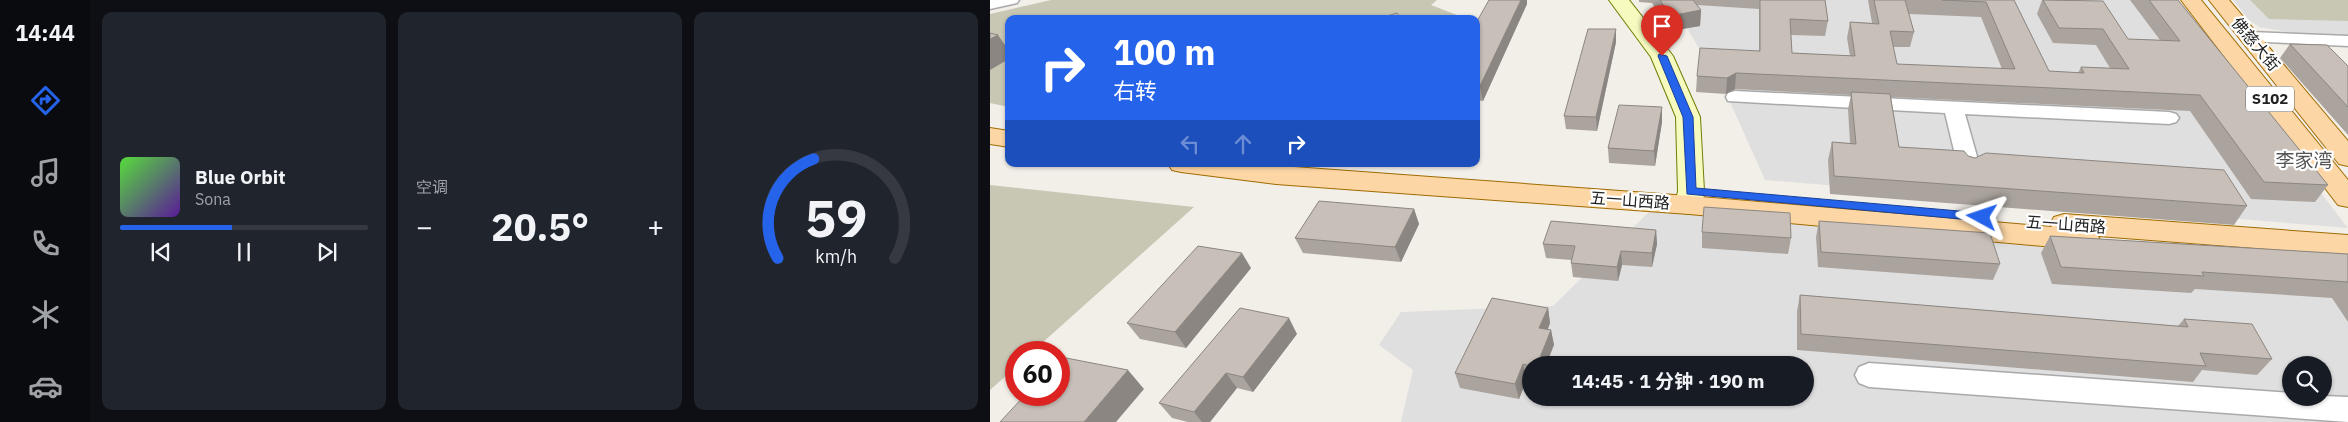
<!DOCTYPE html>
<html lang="zh">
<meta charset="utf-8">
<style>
:root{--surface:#171b24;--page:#20242c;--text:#f1f3f6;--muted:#9ea1a6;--line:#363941;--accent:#2563eb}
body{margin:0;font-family:"IBM Plex Sans","Noto Sans SC",sans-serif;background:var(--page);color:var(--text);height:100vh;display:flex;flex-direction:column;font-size:19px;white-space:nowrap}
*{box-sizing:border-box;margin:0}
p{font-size:16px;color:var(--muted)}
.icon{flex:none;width:28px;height:28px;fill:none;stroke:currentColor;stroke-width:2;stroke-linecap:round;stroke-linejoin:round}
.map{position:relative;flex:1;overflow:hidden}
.side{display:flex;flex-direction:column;gap:12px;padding:12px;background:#0d0f14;width:900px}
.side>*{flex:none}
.hud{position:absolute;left:15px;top:15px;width:475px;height:152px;border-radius:10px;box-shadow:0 1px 4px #0004;background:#2563eb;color:#fff;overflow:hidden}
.controls{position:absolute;left:1292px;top:356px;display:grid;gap:10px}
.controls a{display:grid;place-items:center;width:50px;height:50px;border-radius:50%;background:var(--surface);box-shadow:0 1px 4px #0004;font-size:25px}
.speed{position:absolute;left:15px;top:341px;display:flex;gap:10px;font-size:25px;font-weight:700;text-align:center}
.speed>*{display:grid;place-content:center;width:65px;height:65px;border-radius:50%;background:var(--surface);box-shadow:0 1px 4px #0004;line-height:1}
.speed .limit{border:8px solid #d22;background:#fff;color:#111}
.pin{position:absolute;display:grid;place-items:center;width:42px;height:42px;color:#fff;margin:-51px -21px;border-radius:50% 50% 50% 0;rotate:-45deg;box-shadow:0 0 5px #0007}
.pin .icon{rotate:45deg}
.me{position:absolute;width:55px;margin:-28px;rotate:275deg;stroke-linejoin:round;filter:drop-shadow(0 0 4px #0008)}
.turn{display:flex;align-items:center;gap:18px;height:105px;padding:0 25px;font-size:22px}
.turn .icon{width:65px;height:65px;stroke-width:2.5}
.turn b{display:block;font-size:35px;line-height:42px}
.lanes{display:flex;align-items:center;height:48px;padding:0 25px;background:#0003;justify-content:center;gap:25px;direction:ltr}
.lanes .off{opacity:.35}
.big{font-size:38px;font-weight:700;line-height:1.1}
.side .tile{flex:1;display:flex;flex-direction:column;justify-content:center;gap:8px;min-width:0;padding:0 18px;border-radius:10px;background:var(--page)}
.side .dial{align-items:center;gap:0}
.dial svg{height:130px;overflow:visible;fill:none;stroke:var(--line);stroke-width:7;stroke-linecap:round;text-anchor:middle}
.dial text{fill:var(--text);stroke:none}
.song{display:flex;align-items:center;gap:15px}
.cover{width:60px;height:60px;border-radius:8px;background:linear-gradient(135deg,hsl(110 70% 55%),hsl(270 70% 35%))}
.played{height:5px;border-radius:2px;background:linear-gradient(90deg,var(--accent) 45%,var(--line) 45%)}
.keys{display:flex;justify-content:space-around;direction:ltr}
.heat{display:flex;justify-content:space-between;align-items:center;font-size:28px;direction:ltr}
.side .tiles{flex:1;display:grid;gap:12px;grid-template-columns:repeat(3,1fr)}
.trip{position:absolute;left:532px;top:356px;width:292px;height:50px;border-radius:25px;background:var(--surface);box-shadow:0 1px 4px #0004;font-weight:700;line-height:50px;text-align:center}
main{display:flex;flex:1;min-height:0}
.dock{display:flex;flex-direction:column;width:90px;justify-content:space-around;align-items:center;background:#090b0e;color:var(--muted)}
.dock .icon{width:35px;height:35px}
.dock .active{color:var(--accent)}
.dock b{font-size:22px;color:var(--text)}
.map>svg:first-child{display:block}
</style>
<main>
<nav class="dock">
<b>14:44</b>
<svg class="icon active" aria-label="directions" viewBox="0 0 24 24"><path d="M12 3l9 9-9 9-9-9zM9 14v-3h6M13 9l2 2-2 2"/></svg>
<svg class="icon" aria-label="music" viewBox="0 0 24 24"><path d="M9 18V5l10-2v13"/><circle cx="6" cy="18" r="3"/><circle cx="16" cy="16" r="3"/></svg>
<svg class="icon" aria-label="phone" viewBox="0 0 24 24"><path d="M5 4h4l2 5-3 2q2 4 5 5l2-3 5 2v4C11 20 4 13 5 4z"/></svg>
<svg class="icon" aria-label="climate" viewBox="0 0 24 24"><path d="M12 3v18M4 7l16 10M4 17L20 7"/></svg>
<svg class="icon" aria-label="car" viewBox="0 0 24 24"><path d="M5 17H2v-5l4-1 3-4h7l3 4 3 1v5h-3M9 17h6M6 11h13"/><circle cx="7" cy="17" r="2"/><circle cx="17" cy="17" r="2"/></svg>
</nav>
<section class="side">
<div class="tiles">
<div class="tile">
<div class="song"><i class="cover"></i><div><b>Blue Orbit</b><p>Sona</p></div></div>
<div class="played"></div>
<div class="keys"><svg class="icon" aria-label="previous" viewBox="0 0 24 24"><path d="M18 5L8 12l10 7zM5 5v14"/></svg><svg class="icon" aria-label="pause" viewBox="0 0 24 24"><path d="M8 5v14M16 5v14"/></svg><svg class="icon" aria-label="next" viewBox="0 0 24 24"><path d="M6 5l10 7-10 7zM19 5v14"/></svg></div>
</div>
<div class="tile"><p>空调</p>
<div class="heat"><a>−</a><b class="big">20.5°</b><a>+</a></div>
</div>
<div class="tile dial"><svg viewBox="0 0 100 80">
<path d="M14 69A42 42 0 1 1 86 69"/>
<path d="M14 69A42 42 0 0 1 36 8" stroke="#2563eb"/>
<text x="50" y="56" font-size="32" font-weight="700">59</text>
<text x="50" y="72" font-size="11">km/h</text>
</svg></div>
</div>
</section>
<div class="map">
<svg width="1358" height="422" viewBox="0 0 1358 422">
<rect width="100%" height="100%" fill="#f2efe9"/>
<!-- residential -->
<path fill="#e0dfdf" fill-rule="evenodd" d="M680,0H1182L1358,228L775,180L736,93Z
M1243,0H1358V37L1310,34L1269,27L1259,20Z
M661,210L1358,259V422H411L423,370L389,345L411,312L563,306ZM541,365H816V398H541ZM1301,365H1334V398H1301Z"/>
<!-- construction -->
<path fill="#c7c7b4" d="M61,0H447L441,5L472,17L470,19H19V107L0,103V14Z
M1260,0H1358V21L1279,19Z
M0,185L204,207L42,352H26V367L0,390Z"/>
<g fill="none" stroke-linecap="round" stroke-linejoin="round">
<!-- street casing -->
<g stroke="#a9a9a9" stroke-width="3">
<path id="street" d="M0,0H29L27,3L0,9Z
M1261,32L1358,36V46L1255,41L1252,37L1255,33Z
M745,91L1179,112L1186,114L1189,118L1186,122L1179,124L975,114L990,167L986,172L979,174L972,172L968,167L955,113L738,101L736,97L738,93Z
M879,363L1301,393V398H1334V396L1358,397V422L879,387L869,383L865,375L869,367Z"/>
</g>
<!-- secondary casing -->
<g stroke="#707d05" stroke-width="2">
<path id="secondary" d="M619,0H639L683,56L710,117L714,191L713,205L709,212L699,214L689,212L685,205L688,191L686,117L661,57Z"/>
</g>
<!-- primary casing -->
<g stroke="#a06b00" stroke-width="2">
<path id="primary" d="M1191,0H1211L1358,180V207L1348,205Z
M1219,0H1239L1358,141V166L1349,164Z
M0,128L19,131V147L0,144Z
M178,164H263L699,196L1062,227L1060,224L1064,217L1074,214L1358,235V255L1108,236L1110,240L1106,247L1096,250L699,214L286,184L191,172L182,170Z"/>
</g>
<!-- street -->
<use href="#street" fill="#fff" fill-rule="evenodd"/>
<!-- secondary -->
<use href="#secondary" fill="#f7fabf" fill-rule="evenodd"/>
<!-- primary -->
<use href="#primary" fill="#fcd6a4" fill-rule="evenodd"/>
</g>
<!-- wall -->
<path fill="#aba49e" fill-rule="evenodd" d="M649,0H835L838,21L835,36L801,35L802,53L860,56L857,38L860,22L882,23L878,0H1024L1059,71L1088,73L1091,67L1120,68L1106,45L1063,43L1047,14L1052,0H1079L1138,39L1170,40L1140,0H1188L1338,185L1325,202L1261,199L1200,111L901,97L909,147L978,156L985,158L1257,206L1244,225L840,194L838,160L842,142L860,143L858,109L861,95L745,89L736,94L706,92L707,76L769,51V9L707,5L711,10L710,26L680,31L662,3L649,2ZM919,14L991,17L1012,69L907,64L903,47H920L924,32Z
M537,4L493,101L486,100V23Z
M626,42L607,131L576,129L574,116Z
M1300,44L1358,66V135L1290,58Z
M672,107V122L665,166L619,163L618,148Z
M424,209L429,224L411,262L313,253L305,238Z
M829,221L1010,264L1003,280L828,267L826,237Z
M666,230L667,244L662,267L632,265L628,281L583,277L581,263V260L556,258L553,244Z
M712,232L801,238L798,254L712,248Z
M1060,236L1358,254V322L1342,298L1205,289L1201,293L1062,284L1051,253Z
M261,268L196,348L150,339L137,323Z
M810,295L1188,326L1194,319L1282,359L1267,375L1212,370L1203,382L807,350V311Z
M558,308L560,323L558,329L561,330L564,345L541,365V380L537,379L529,399L470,388L465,373Z
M307,334L263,392L247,388L220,422H198L182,418L169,403Z"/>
<!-- shaded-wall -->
<path fill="#8b8681" d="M531,0H537V4L493,101L490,86Z
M711,10L710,26L680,31V16Z
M626,29V42L607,131L606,117Z
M8,35L19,51V59L0,70V39Z
M746,73L745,89L736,94L737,78Z
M672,107V122L665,166L664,151Z
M424,209L429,224L411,262L405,247Z
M666,230L667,244L662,267V253Z
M631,251L632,265L628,281L627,267Z
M252,253L261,268L196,348L185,332Z
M558,308L560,323L552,343L549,328Z
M299,318L307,334L263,392L253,377Z
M561,330L564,345L556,365H547Z
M533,364L537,379L529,399L525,384Z
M138,370L154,389L126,422H94Z
M236,373L247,388L220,422H212L204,412Z"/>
<!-- building -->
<path fill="#c7bfb8" stroke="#8b8681" d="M499,0H531L490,86H486V23Z
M670,0H703L711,10L680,16Z
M770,0H835L838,21L800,19L802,53L865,56L860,22L889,24L884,0H915L924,32L900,31L907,64L1025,69L996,2L952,0H1024L1059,71L1094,73L1091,67L1139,69L1113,29L1069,28L1053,0L1113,1L1138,39L1190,41L1159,0H1188L1338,185L1274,182L1210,95L746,73L737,78L707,76L710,48L770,51Z
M407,13L411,19H387Z
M598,29H626L606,117L574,116Z
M0,33L8,35L0,39Z
M1300,44L1337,45L1358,66V107Z
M861,92L900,94L909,147L974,151L978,156L985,158L996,153L1234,170L1257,206L844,176L842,142L866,144Z
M629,105L672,107L664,151L618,148Z
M329,201L424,209L405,247L305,238Z
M714,207L800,213L801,238L712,232Z
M561,221L666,230L662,253L631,251L627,267L581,263L585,246L553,244Z
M829,221L1000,233L1010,264L831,252Z
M1060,236L1358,254V282L1212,272L1214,276L1071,267Z
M208,246L252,253L185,332L137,323Z
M810,295L1198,327L1194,319L1262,324L1282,359L1210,353L1216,366L811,334Z
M502,298L558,308L549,328L561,330L547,365H541V366L533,364L525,384L465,373Z
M250,308L299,318L253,377L236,373L204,412L169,403Z
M71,357L138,370L94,422H10L35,395H69V360Z"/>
<!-- route -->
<path fill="#2563eb" stroke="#184099" d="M669,54L677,56L703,117L706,188L992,213L998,217L992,221L697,194L693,117L668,56Z"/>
<g text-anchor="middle" stroke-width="4.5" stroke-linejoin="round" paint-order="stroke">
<!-- shield labels -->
<rect fill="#fff" stroke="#646464" stroke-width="1" x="1256" y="86.5" width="48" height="25" rx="4"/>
<g font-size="15" font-weight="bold" fill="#222">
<text x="1280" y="104">S102</text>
</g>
<!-- street labels -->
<g font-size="16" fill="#222" stroke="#fff">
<text transform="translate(1266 44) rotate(50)" y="6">佛慈大街</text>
<text transform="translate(640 200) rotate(4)" y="6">五一山西路</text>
<text transform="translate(1076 224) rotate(4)" y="6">五一山西路</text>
</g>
<!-- quarter labels -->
<g font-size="19" fill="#555" stroke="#fff">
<text x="1314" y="167">李家湾</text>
</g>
</g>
</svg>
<div class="controls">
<a><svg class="icon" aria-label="search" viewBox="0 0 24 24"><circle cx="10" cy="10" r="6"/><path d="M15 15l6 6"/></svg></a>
</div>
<div class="speed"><div class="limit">60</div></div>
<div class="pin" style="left:672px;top:56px;background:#d93025"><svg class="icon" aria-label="arrive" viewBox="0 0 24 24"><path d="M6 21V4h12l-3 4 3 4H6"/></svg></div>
<svg class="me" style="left:992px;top:217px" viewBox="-20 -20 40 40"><path d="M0-17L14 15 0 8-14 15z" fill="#2563eb" stroke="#fff" stroke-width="4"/></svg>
<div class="trip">14:45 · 1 分钟 · 190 m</div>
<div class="hud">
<div class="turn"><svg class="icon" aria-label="right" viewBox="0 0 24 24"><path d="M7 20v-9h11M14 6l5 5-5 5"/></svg><div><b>100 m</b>右转</div></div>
<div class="lanes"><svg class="icon off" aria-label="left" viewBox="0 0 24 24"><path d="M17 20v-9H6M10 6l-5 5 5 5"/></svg><svg class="icon off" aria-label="ahead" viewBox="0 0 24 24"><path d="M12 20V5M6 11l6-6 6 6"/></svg><svg class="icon" aria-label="right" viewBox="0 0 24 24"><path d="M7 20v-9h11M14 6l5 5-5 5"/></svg></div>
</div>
</div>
</main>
